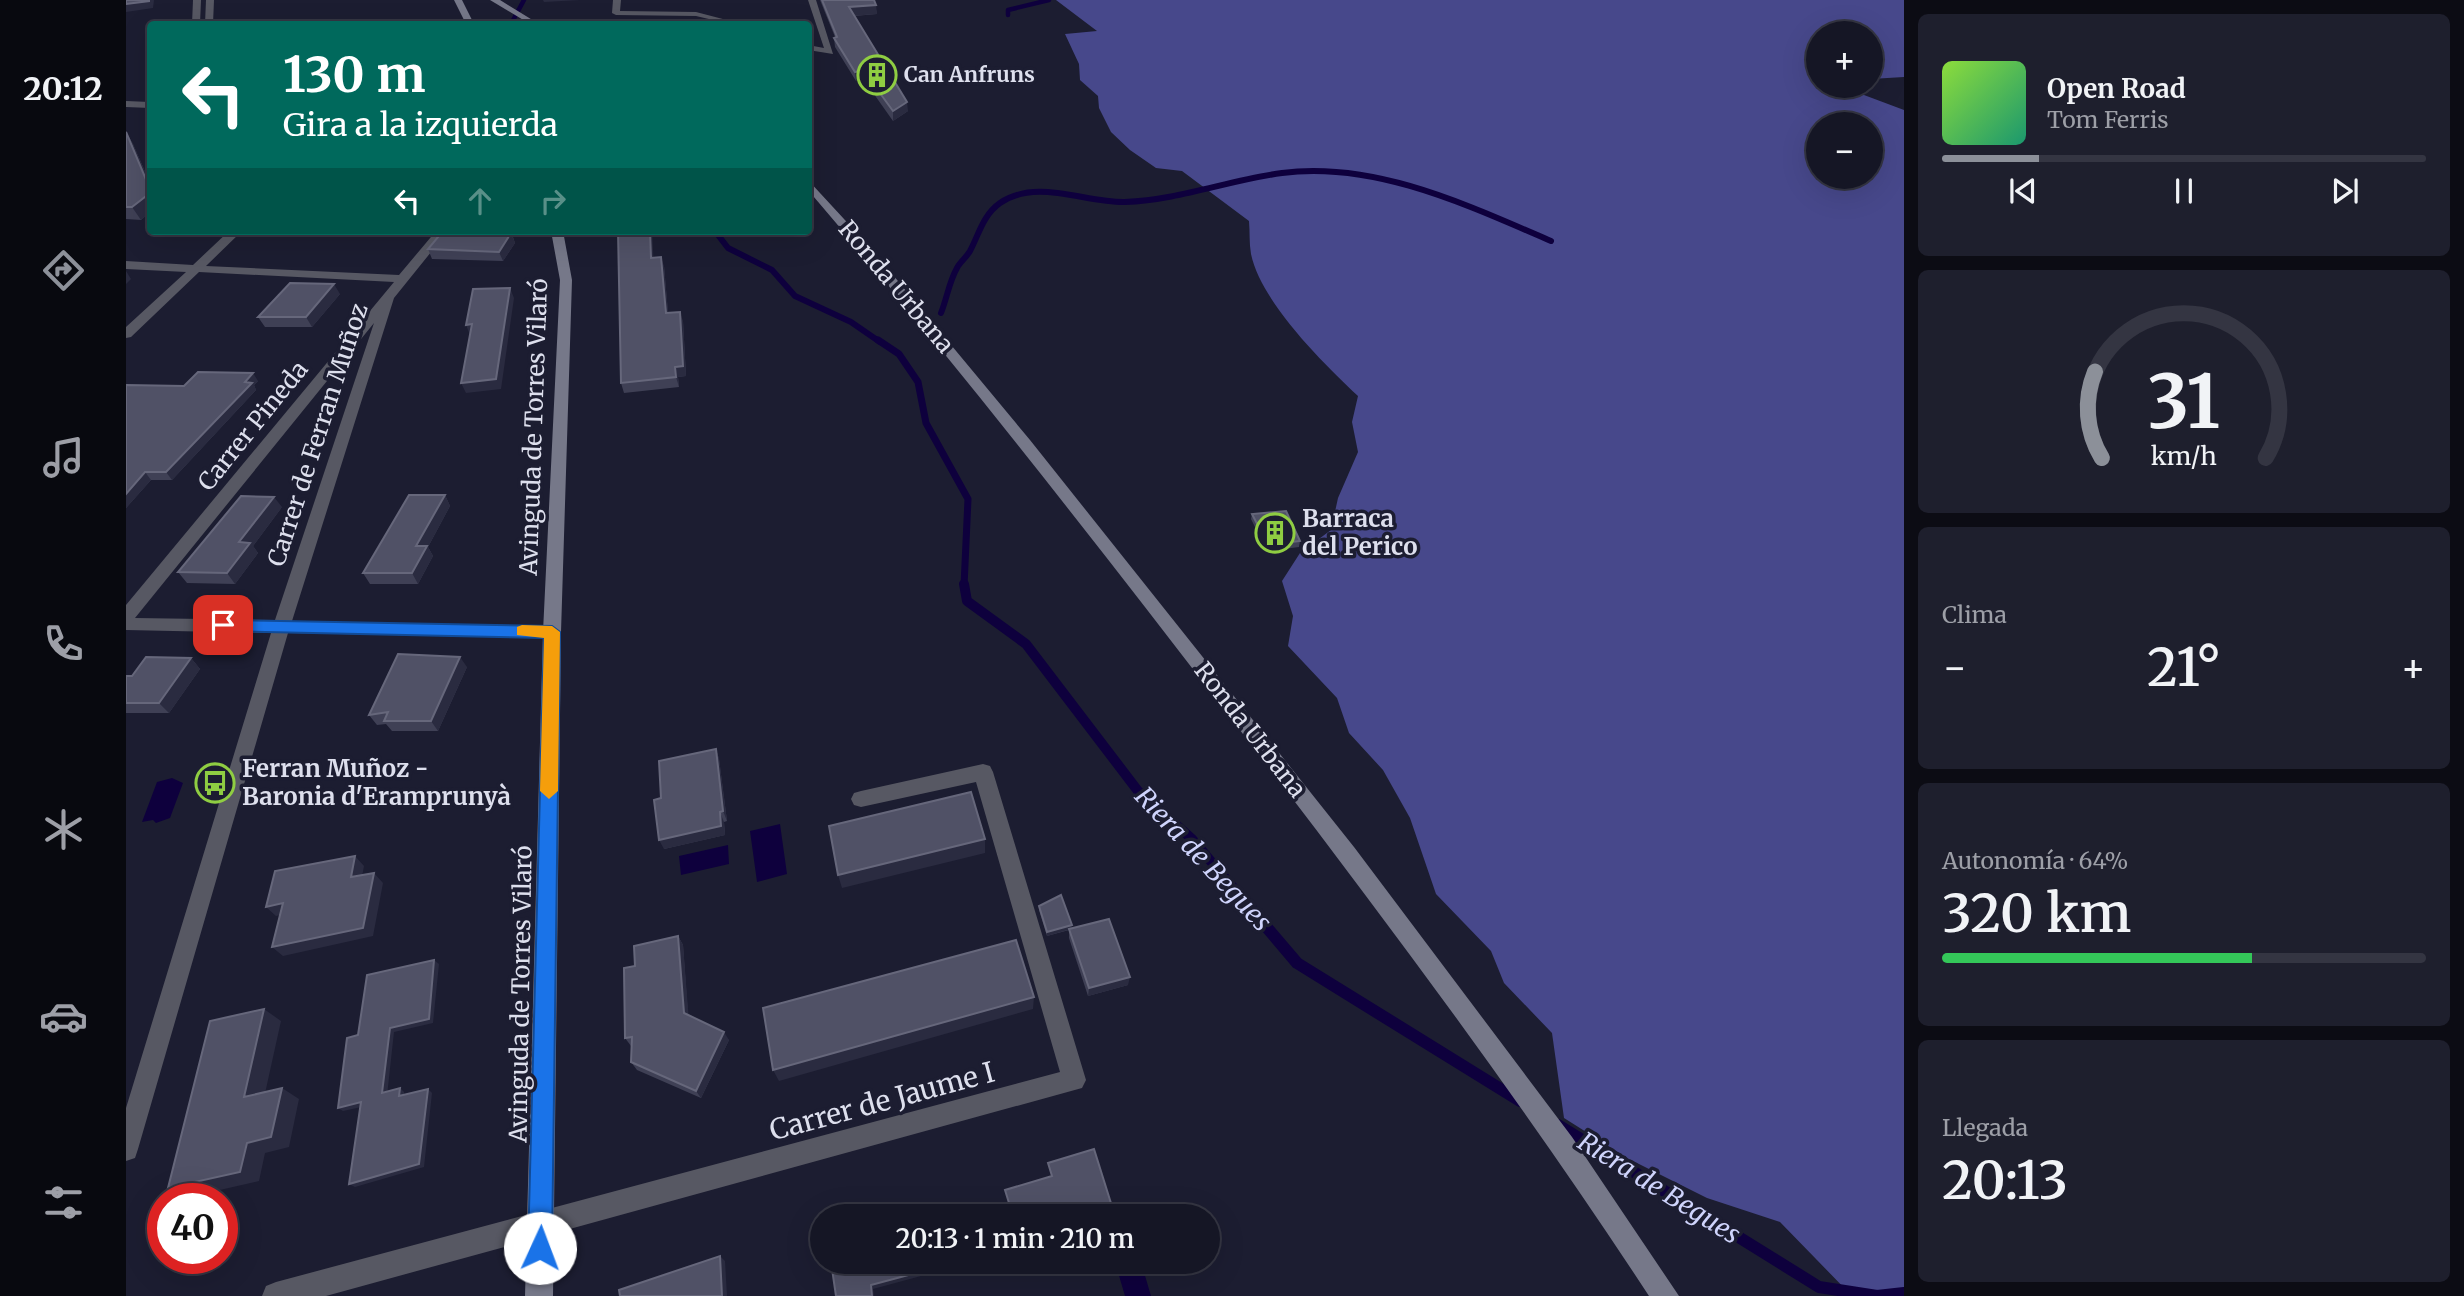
<!DOCTYPE html>
<html lang="es">
<meta charset="utf-8">
<style>
:root{--surface:#151625;--page:#1e1f2d;--text:#f1f3f6;--muted:#9d9fa7;--line:#343542;--accent:#8c9099}
body{margin:0;font-family:Merriweather,serif;background:var(--page);color:var(--text);height:100vh;display:flex;flex-direction:column;font-size:26px;white-space:nowrap}
*{box-sizing:border-box;margin:0}
p{font-size:23px;color:var(--muted)}
.icon{flex:none;width:38px;height:38px;fill:none;stroke:currentColor;stroke-width:2;stroke-linecap:round;stroke-linejoin:round}
.map{position:relative;flex:1;overflow:hidden}
.sheet{display:flex;flex-direction:column;gap:14px;padding:14px;background:#0c0c14;width:560px}
.sheet>*{flex:none}
.top-card{position:absolute;left:21px;top:21px;width:665px;height:214px;border-radius:7px;box-shadow:0 7px 28px #0002,0 0 0 2px var(--line);background:#00695c;color:#fff;overflow:hidden}
.tools{position:absolute;left:1680px;top:21px;display:grid;gap:14px}
.tools a{display:grid;place-items:center;width:77px;height:77px;border-radius:50%;background:var(--surface);box-shadow:0 7px 28px #0002,0 0 0 2px var(--line);font-size:35px}
.speed{position:absolute;left:21px;top:1183px;display:flex;gap:14px;font-size:35px;font-weight:700;text-align:center}
.speed>*{display:grid;place-content:center;width:91px;height:91px;border-radius:50%;background:var(--surface);box-shadow:0 7px 28px #0002,0 0 0 2px var(--line);line-height:1}
.speed .limit{border:10px solid #d22;background:#fff;color:#111}
.pin{position:absolute;display:grid;place-items:center;width:60px;height:60px;color:#fff;margin:-30px;border-radius:14px;box-shadow:0 4px 10px #0006}
.me{position:absolute;width:77px;margin:-38px;rotate:2deg;stroke-linejoin:round;filter:drop-shadow(0 0 5px #0008)}
.turn{display:flex;align-items:center;gap:24px;height:147px;padding:0 21px;font-size:32px}
.turn .icon{width:91px;height:91px;stroke-width:2.5}
.turn b{display:block;font-size:49px;line-height:60px}
.lanes{display:flex;align-items:center;height:66px;padding:0 21px;background:#0003;justify-content:center;gap:35px;direction:ltr}
.lanes .off{opacity:.35}
.big{font-size:52px;font-weight:600;line-height:1.1}
.sheet .widget{flex:1;display:flex;flex-direction:column;justify-content:center;gap:10px;min-width:0;padding:0 24px;border-radius:10px;background:var(--page)}
.sheet .dial{align-items:center;gap:0}
.dial svg{height:182px;overflow:visible;fill:none;stroke:var(--line);stroke-width:7;stroke-linecap:round;text-anchor:middle}
.dial text{fill:var(--text);stroke:none}
.song{display:flex;align-items:center;gap:21px}
.cover{width:84px;height:84px;border-radius:10px;background:linear-gradient(135deg,hsl(90 70% 55%),hsl(160 70% 35%))}
.played{height:7px;border-radius:4px;background:linear-gradient(90deg,var(--accent) 20%,var(--line) 20%)}
.keys{display:flex;justify-content:space-around;direction:ltr}
.heat{display:flex;justify-content:space-between;align-items:center;font-size:38px;direction:ltr}
.charge{height:10px;border-radius:5px;background:linear-gradient(90deg,#34c759 64%,var(--line) 0)}
.trip{position:absolute;left:684px;top:1204px;width:410px;height:70px;border-radius:35px;background:var(--surface);box-shadow:0 7px 28px #0002,0 0 0 2px var(--line);font-weight:600;line-height:70px;text-align:center}
main{display:flex;flex:1;min-height:0}
.dock{display:flex;flex-direction:column;width:126px;justify-content:space-around;align-items:center;background:#08090f;color:var(--muted)}
.dock .icon{width:49px;height:49px}
.dock .selected{color:var(--accent)}
.dock b{font-size:32px;color:var(--text)}
.map>svg:first-child{display:block}
</style>
<main>
<nav class="dock">
<b>20:12</b>
<svg class="icon selected" aria-label="directions" viewBox="0 0 24 24"><path d="M12 3l9 9-9 9-9-9zM9 14v-3h6M13 9l2 2-2 2"/></svg>
<svg class="icon" aria-label="music" viewBox="0 0 24 24"><path d="M9 18V5l10-2v13"/><circle cx="6" cy="18" r="3"/><circle cx="16" cy="16" r="3"/></svg>
<svg class="icon" aria-label="phone" viewBox="0 0 24 24"><path d="M5 4h4l2 5-3 2q2 4 5 5l2-3 5 2v4C11 20 4 13 5 4z"/></svg>
<svg class="icon" aria-label="climate" viewBox="0 0 24 24"><path d="M12 3v18M4 7l16 10M4 17L20 7"/></svg>
<svg class="icon" aria-label="car" viewBox="0 0 24 24"><path d="M5 17H2v-5l4-1 3-4h7l3 4 3 1v5h-3M9 17h6M6 11h13"/><circle cx="7" cy="17" r="2"/><circle cx="17" cy="17" r="2"/></svg>
<svg class="icon" aria-label="filters" viewBox="0 0 24 24"><path d="M4 7h16M4 17h16"/><circle cx="9" cy="7" r="2"/><circle cx="15" cy="17" r="2"/></svg>
</nav>
<div class="map">
<svg width="1778" height="1296" viewBox="0 0 1778 1296">
<rect width="100%" height="100%" fill="#1c1d31"/>
<!-- forest -->
<path fill="#47488b" fill-rule="evenodd" d="M930,0H1778V77L1745,79V33H1692V86H1714L1778,110V1296H1726L1654,1222L1581,1198L1503,1159L1438,1118L1426,1033L1378,983L1365,951L1310,894L1284,818L1257,770L1223,733L1211,698L1162,646L1167,616L1156,581L1174,553L1205,530L1212,498L1232,452L1226,422L1232,396C1197,363 1135,302 1125,254C1123,243 1124,232 1123,221L1056,171L1030,168L1004,150L985,132L973,108L972,96L954,80L953,64L939,34L971,31ZM1692,124H1745V177H1692Z"/>
<!-- water -->
<path fill="#0e003d" d="M46,778L57,783L44,818L30,823L27,820L16,822L31,782Z
M654,824L661,874L631,882L624,831Z
M602,845L603,864L555,875L553,856Z
M989,1262H1015L1025,1296H999Z"/>
<g fill="none" stroke-linecap="round" stroke-linejoin="round">
<!-- stream-far4 -->
<path stroke="#0e003d" stroke-width="4.5" d="M882,15V10L923,0
M385,24L398,0"/>
<!-- stream-far3 -->
<path stroke="#0e003d" stroke-width="6" d="M589,231L602,248L646,270L669,296L725,322L754,342
M815,313C821,298 823,282 831,268C834,262 840,258 844,251C853,234 857,215 874,203C911,178 959,203 999,202C1053,200 1103,180 1156,173C1249,161 1341,205 1425,241"/>
<!-- stream-far2 -->
<path stroke="#0e003d" stroke-width="7" d="M752,340L773,354L792,382L800,423L842,499L838,586"/>
<!-- stream-far1 -->
<path stroke="#0e003d" stroke-width="10" d="M838,584L841,601L900,644L1012,791L1066,839L1116,898"/>
<!-- stream -->
<path stroke="#0e003d" stroke-width="12" d="M1114,896L1171,963L1394,1101
M1432,1125L1693,1287L1751,1296L1778,1293"/>
<!-- street -->
<path fill="#575863" fill-rule="evenodd" d="M67,0H75L74,24H66Z
M80,0H88L87,24H79Z
M487,0H495L494,11L570,12L616,24H604L570,16L490,15L486,13Z
M682,0H690L707,54L682,50V45L698,48Z
M0,101L24,102V108L0,107Z
M103,231H116L80,266L273,275L310,231H322L268,298L166,621L426,626L435,632L426,638L162,633L12,1149L9,1158L0,1161V1108L145,633L0,630V605L268,282L73,272L5,337L0,338V327L60,272L0,269V261L67,265ZM248,323L149,620L9,618Z
M857,764L864,766L867,772L960,1080L956,1088L200,1296H136L140,1286L150,1282L934,1072L850,782L735,807L728,805L725,799L728,793L735,791Z"/>
<!-- secondary -->
<path fill="#767889" fill-rule="evenodd" d="M328,0H336L348,24H340Z
M364,0H374L413,24H404Z
M682,180L742,245L904,440L1228,847L1446,1137L1553,1296H1523C1390,1093 1245,900 1097,708C962,533 826,358 682,190Z
M425,231H437L446,280L435,632L427,1296H399L417,632L434,280Z"/>
</g>
<!-- wall -->
<path fill="#3f4055" d="M694,0H748L751,14L728,16L782,111L767,121L738,80L730,81L709,47L708,38L709,37Z
M0,132L7,144L24,183V212L15,220L0,219Z
M385,231L389,243L377,261L306,259L302,249Z
M527,258L538,266L542,313L557,321L560,376L552,377L553,387L498,393L495,383Z
M214,294L186,327H139L132,317Z
M132,381L128,385L130,390L46,480H25L0,508V385L58,386Z
M319,495L324,506L302,547L307,556L292,584H244L237,573Z
M156,507L127,546L132,553L109,584L61,583L52,572Z
M1126,514L1174,541L1173,547L1141,551L1125,519Z
M65,658L74,669L43,713H0V676H6Z
M341,667L312,731H266L260,724L251,725L243,715Z
M590,749L593,759L601,821L598,822L599,835L538,849L535,798Z
M913,906L945,929L1002,985L962,996L943,938V930L921,936L913,910Z
M552,936L557,945L562,1015L603,1040L575,1098L511,1070L505,1062V1046L499,1038L509,966Z"/>
<!-- shaded-wall -->
<path fill="#2a2b40" d="M23,0H28L27,8L0,12V4Z
M417,0H454L418,2Z
M750,5L751,14L724,16L723,7Z
M737,70L738,80L730,81L729,72Z
M781,102L782,111L767,121V111Z
M0,132L7,144L24,183V189Z
M24,193V212L15,220L6,207Z
M524,231H526L528,267L525,258Z
M385,233L389,243L377,261L373,252Z
M535,257L538,266L543,323L540,313Z
M0,271L5,279L0,284Z
M208,284L214,294L186,327L180,317Z
M384,288L388,298L375,389L340,393L335,383Z
M554,312L557,321L560,376L552,377L553,387L550,377L549,367Z
M346,324L344,335L340,325Z
M127,373L132,381L128,385L130,390L46,480L40,472Z
M19,472L25,480L0,508V494Z
M319,495L324,506L302,547L307,556L292,584L286,573L290,546Z
M148,497L156,507L127,546L132,553L109,584L101,573L113,542Z
M334,657L341,667L312,731L305,721Z
M65,658L74,669L43,713L33,703Z
M590,749L593,759L601,821L597,811Z
M594,812L598,822L599,835L538,849L533,840Z
M859,839V853L716,888L712,875Z
M229,856L238,866L234,887L225,877Z
M248,873L257,883L247,936L157,956L146,947Z
M157,903L167,912L150,916L140,907Z
M946,925L945,929L921,936V932Z
M552,936L557,945L563,1021L558,1013Z
M308,960L313,964L307,1023L268,1032L261,1096L256,1093L264,1028Z
M1004,977L1002,985L962,996L963,988Z
M908,997L907,1009L653,1081L647,1070Z
M138,1009L155,1021L136,1107L118,1097Z
M598,1032L603,1040L575,1098L570,1091Z
M156,1088L173,1099L163,1147L139,1153L133,1181L63,1197L42,1188L121,1143Z
M274,1088L278,1092V1100L273,1096Z
M302,1089L306,1093L298,1167L229,1187L223,1184Z
M235,1102L240,1106L217,1111L212,1108Z
M594,1256L599,1261L601,1296H596Z
M803,1262H815L805,1265L806,1273L747,1289L748,1296H746L745,1285Z"/>
<!-- building -->
<path fill="#505166" stroke="#66677b" stroke-width="2" d="M0,0H23V1L0,4Z
M696,0H748L750,5L723,7L781,102L767,111L737,70L729,72L708,38L711,37Z
M0,132L24,189V193L6,207H0Z
M317,231H384L385,233L373,252L302,249Z
M492,231H524L525,258L535,257L540,313L554,312L557,366L549,367L550,377L495,383Z
M164,283L208,284L180,317H132Z
M384,288L370,379L335,383L346,324L340,325L347,289Z
M72,372L127,373L119,382L126,383L40,472H19L0,494V385L58,386Z
M283,495H319L290,546H301L286,573H237Z
M115,496L148,497L113,542L124,543L101,573L52,572Z
M1160,511L1174,541L1142,545L1126,514Z
M272,654L334,657L305,721H258L262,712L243,715Z
M20,657L65,658L33,703H0V676H6Z
M590,749L597,811L594,812L595,826L533,840L528,800L535,798L533,761Z
M845,792L859,839L712,875L703,826Z
M229,856L225,877L248,873L237,928L146,947L157,903L140,907L149,871Z
M935,895L946,925L921,932L913,906Z
M983,919L1004,977L963,988L943,929Z
M552,936L558,1013L598,1032L570,1091L505,1062L506,1037L499,1038L498,968L509,966L508,946Z
M890,940L908,997L647,1070L637,1008Z
M308,960L303,1019L264,1028L256,1093L274,1088L273,1096L302,1089L293,1164L223,1184L235,1102L212,1108L221,1038L232,1035L241,975Z
M138,1009L118,1097L156,1088L145,1137L121,1143L114,1172L42,1188L84,1021Z
M968,1149L989,1216H887L879,1190L926,1176L922,1163Z
M594,1256L596,1296H494L493,1290Z
M705,1262H803L805,1269L745,1285L746,1296H710Z"/>
<!-- route -->
<path fill="#1a73e8" stroke="#114b97" stroke-width="2" d="M97,620L426,626L434,632L426,1248L423,1257L414,1260L406,1257L402,1248L418,638L97,631L89,625Z"/>
<!-- slow -->
<path fill="#f59e0b" d="M396,625L426,626L434,632L432,791L423,799L414,791L418,638L391,635V627Z"/>
<!-- icons -->
<defs>
<g id="building-ring" transform="scale(2.0125)"><circle r="9.5" fill="#1c1d31" stroke="#8fcd42" stroke-width="1.5"/><path d="M-4-6H4V6H1V3H-1V6H-4ZM-2.5-4.3h1.7v1.8h-1.7ZM.8-4.3h1.7v1.8H.8ZM-2.5-1h1.7V.8h-1.7ZM.8-1h1.7V.8H.8Z" fill="#8fcd42"/></g>
<g id="bus-ring" transform="scale(2.0125)"><circle r="9.5" fill="#1c1d31" stroke="#8fcd42" stroke-width="1.5"/><path d="M-5-6H5V4H4V6H2V4H-2V6H-4V4H-5ZM-3.5-4V0h7V-4ZM-3.5 1.2v1.5H-2V1.2ZM2 1.2v1.5H3.5V1.2Z" fill="#8fcd42"/></g>
</defs>
<g fill-rule="evenodd">
<use href="#building-ring" x="751" y="75"/>
<use href="#building-ring" x="1149" y="533"/>
<use href="#bus-ring" x="89" y="783"/>
</g>
<g text-anchor="middle" stroke-width="7" stroke-linejoin="round" paint-order="stroke">
<!-- far-poi labels -->
<g font-size="21" font-weight="bold" fill="#dddfed" stroke="#1c1d31" text-anchor="start">
<text x="778" y="82">Can Anfruns</text>
</g>
<!-- street labels -->
<g font-size="24" fill="#dddfed" stroke="#1c1d31">
<text transform="translate(770 287) rotate(50)" y="8">Ronda Urbana</text>
<text transform="translate(127 426) rotate(-51)" y="8">Carrer Pineda</text>
<text transform="translate(408 427) rotate(-88)" y="8">Avinguda de Torres Vilaró</text>
<text transform="translate(192 435) rotate(-72)" y="8">Carrer de Ferran Muñoz</text>
<text transform="translate(1124 730) rotate(52)" y="8">Ronda Urbana</text>
<text transform="translate(395 994) rotate(-89)" y="8">Avinguda de Torres Vilaró</text>
</g>
<!-- poi labels -->
<g font-size="24" font-weight="bold" fill="#dddfed" stroke="#1c1d31" text-anchor="start">
<text x="1176" y="527">Barraca<tspan x="1176" dy="28">del Perico</tspan></text>
<text x="116" y="777">Ferran Muñoz -<tspan x="116" dy="28">Baronia d'Eramprunyà</tspan></text>
</g>
<!-- water labels -->
<g font-size="26" font-style="italic" fill="#cfd4fc" stroke="#1c1d31">
<text transform="translate(1077 859) rotate(47)" y="9">Riera de Begues</text>
<text transform="translate(1533 1188) rotate(32)" y="9">Riera de Begues</text>
</g>
<!-- near-street labels -->
<g font-size="28" fill="#dddfed" stroke="#1c1d31">
<text transform="translate(756 1101) rotate(-15)" y="10">Carrer de Jaume I</text>
</g>
</g>
</svg>
<div class="tools">
<a>+</a>
<a>−</a>
</div>
<div class="speed"><div class="limit">40</div></div>
<div class="pin" style="left:97px;top:625px;background:#d93025"><svg class="icon" aria-label="arrive" viewBox="0 0 24 24"><path d="M6 21V4h12l-3 4 3 4H6"/></svg></div>
<svg class="me" style="left:414px;top:1248px" viewBox="-20 -20 40 40"><circle r="19" fill="#fff"/><path d="M0-13L10 11 0 6-10 11z" fill="#1a73e8"/></svg>
<div class="trip">20:13 · 1 min · 210 m</div>
<div class="top-card">
<div class="turn"><svg class="icon" aria-label="left" viewBox="0 0 24 24"><path d="M17 20v-9H6M10 6l-5 5 5 5"/></svg><div><b>130 m</b>Gira a la izquierda</div></div>
<div class="lanes"><svg class="icon" aria-label="left" viewBox="0 0 24 24"><path d="M17 20v-9H6M10 6l-5 5 5 5"/></svg><svg class="icon off" aria-label="ahead" viewBox="0 0 24 24"><path d="M12 20V5M6 11l6-6 6 6"/></svg><svg class="icon off" aria-label="right" viewBox="0 0 24 24"><path d="M7 20v-9h11M14 6l5 5-5 5"/></svg></div>
</div>
</div>
<section class="sheet">
<div class="widget">
<div class="song"><i class="cover"></i><div><b>Open Road</b><p>Tom Ferris</p></div></div>
<div class="played"></div>
<div class="keys"><svg class="icon" aria-label="previous" viewBox="0 0 24 24"><path d="M18 5L8 12l10 7zM5 5v14"/></svg><svg class="icon" aria-label="pause" viewBox="0 0 24 24"><path d="M8 5v14M16 5v14"/></svg><svg class="icon" aria-label="next" viewBox="0 0 24 24"><path d="M6 5l10 7-10 7zM19 5v14"/></svg></div>
</div>
<div class="widget dial"><svg viewBox="0 0 100 80">
<path d="M14 69A42 42 0 1 1 86 69"/>
<path d="M14 69A42 42 0 0 1 11 31" stroke="#8c9099"/>
<text x="50" y="56" font-size="32" font-weight="700">31</text>
<text x="50" y="72" font-size="11">km/h</text>
</svg></div>
<div class="widget"><p>Clima</p>
<div class="heat"><a>−</a><b class="big">21°</b><a>+</a></div>
</div>
<div class="widget"><p>Autonomía · 64%</p><b class="big">320 km</b><div class="charge"></div></div>
<div class="widget"><p>Llegada</p><b class="big">20:13</b></div>
</section>
</main>
